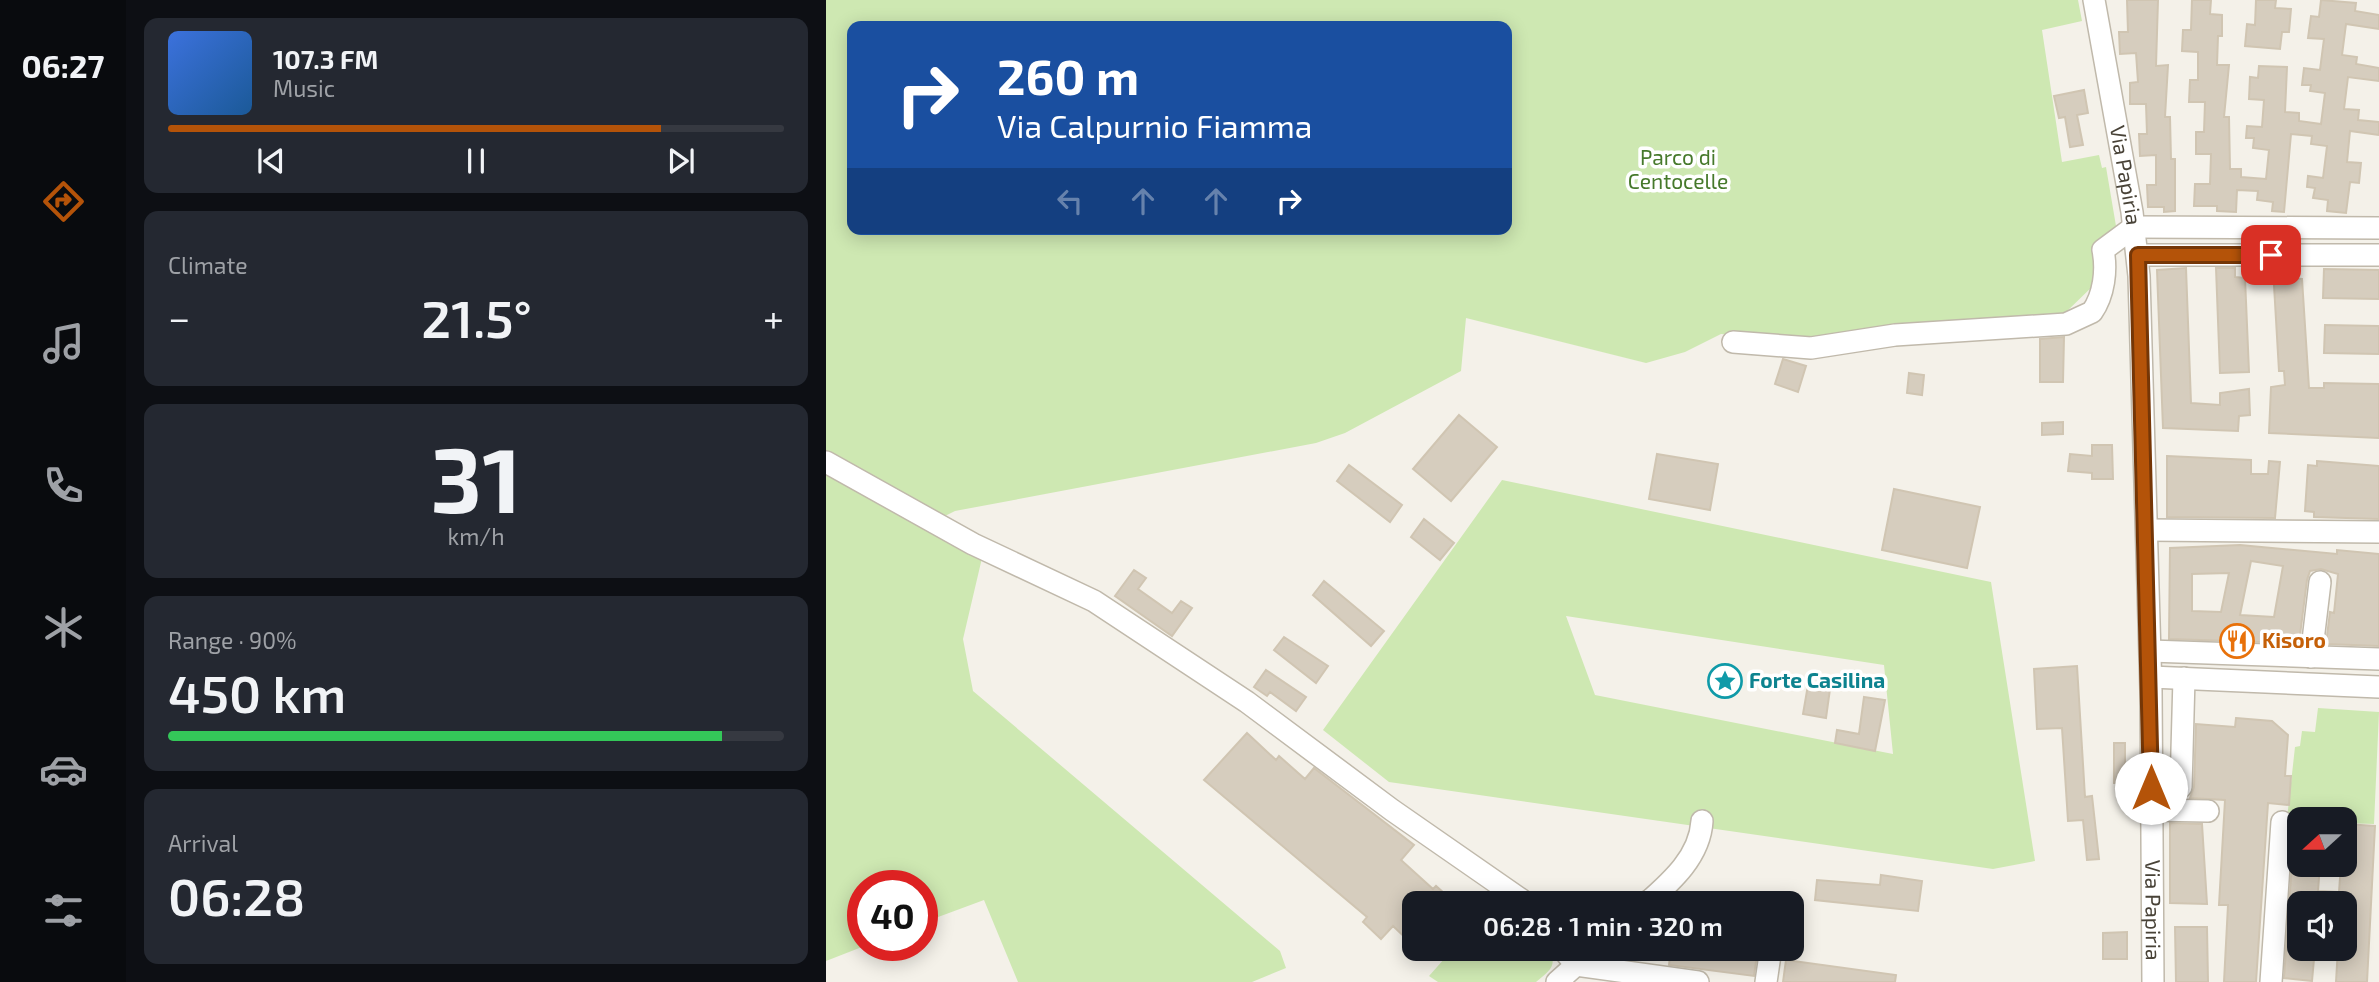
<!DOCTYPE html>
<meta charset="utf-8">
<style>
:root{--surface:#171b24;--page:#242831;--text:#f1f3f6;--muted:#9ea1a6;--line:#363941;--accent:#b45309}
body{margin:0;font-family:"Exo 2",sans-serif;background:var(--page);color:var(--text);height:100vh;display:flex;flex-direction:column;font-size:26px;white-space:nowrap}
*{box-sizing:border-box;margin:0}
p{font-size:23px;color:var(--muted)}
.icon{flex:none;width:38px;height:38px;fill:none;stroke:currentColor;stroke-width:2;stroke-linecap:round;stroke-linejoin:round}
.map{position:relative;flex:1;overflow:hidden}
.sheet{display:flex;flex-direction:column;gap:18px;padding:18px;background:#0d0f14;width:700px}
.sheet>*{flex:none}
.top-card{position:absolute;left:21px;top:21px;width:665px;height:214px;border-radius:14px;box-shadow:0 4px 18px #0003;background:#1a4fa0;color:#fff;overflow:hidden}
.needle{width:46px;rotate:249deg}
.fabs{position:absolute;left:1461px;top:807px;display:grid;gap:14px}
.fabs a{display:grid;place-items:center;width:70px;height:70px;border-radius:14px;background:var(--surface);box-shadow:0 4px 18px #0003;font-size:35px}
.speed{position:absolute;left:21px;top:870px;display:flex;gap:14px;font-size:35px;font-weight:700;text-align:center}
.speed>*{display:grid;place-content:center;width:91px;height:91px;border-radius:50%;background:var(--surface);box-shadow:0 4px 18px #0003;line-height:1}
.speed .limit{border:10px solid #d22;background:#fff;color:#111}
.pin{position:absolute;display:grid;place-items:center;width:60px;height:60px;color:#fff;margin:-30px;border-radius:14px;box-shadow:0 4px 10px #0006}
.me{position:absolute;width:77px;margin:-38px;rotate:0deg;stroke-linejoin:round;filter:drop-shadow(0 0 5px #0008)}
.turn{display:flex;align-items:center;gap:24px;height:147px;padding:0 35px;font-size:32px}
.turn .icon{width:91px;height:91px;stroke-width:2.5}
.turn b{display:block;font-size:49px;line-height:60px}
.lanes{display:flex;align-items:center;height:66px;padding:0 35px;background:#0003;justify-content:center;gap:35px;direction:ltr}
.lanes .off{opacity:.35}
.big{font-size:52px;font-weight:600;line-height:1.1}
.sheet .widget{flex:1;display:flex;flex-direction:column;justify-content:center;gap:10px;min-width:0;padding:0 24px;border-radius:14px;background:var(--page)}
.sheet .dial{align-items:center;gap:0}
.dial b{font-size:91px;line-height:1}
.song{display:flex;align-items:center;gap:21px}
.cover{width:84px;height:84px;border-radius:10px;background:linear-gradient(135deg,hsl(220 70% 55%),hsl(210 70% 35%))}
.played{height:7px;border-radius:4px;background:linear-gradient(90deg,var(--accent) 80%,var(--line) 80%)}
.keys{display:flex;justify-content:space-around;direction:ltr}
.heat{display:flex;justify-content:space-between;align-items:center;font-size:38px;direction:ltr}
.charge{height:10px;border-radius:5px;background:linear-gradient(90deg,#34c759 90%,var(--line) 0)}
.trip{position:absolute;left:576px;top:891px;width:402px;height:70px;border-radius:14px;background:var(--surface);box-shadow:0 4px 18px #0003;font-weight:600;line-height:70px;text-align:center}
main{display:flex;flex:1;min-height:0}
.tabs{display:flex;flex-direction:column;width:126px;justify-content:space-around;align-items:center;background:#090b0e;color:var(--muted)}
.tabs .icon{width:49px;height:49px}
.tabs .active{color:var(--accent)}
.tabs b{font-size:32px;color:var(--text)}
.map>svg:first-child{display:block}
</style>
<main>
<nav class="tabs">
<b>06:27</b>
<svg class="icon active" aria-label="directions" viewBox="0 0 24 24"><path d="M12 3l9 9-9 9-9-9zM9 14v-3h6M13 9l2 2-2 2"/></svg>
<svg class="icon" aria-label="music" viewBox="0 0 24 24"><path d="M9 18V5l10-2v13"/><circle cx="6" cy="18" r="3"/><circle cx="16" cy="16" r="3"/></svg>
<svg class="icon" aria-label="phone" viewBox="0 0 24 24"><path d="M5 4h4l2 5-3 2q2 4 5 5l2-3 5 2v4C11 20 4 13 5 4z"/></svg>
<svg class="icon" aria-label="climate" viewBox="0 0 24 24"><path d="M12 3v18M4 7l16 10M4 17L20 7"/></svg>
<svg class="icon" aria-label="car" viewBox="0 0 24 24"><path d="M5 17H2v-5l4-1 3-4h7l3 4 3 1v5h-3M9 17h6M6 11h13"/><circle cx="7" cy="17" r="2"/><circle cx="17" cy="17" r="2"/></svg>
<svg class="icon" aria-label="filters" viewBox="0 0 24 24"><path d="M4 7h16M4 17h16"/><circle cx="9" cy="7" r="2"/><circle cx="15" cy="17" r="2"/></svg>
</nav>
<section class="sheet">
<div class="widget">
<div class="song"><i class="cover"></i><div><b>107.3 FM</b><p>Music</p></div></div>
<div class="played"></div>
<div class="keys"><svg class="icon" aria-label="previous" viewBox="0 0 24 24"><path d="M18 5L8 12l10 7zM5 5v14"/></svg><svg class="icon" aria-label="pause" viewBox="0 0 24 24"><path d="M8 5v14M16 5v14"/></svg><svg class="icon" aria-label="next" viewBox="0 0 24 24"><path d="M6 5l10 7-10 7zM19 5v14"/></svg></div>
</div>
<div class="widget"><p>Climate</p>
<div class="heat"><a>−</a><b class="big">21.5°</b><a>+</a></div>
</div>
<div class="widget dial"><b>31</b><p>km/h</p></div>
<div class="widget"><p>Range · 90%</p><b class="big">450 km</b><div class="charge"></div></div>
<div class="widget"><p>Arrival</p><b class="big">06:28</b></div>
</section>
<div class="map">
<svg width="1553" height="982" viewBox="0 0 1553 982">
<rect width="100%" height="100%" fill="#f4f1e9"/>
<!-- green -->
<path fill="#cee8b2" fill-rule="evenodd" d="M0,0H1252L1256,21L1216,30L1236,162L1273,155L1276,168L1280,167L1290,226L1277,250L1270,283L1236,316L995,340L895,334L859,352L820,363L640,318L635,371L519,433L490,443L129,511L113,519L0,456ZM26,26H681V229H26Z
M0,468L156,558L137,639L147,691L454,951L460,968L426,982H192L158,900L96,923V886H37V945H41L0,961Z
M676,480L1165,582L1209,861L1167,869L563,782L497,730ZM740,616L1058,665L1067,754L769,695Z
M1492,708L1553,712L1548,824L1519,823V819H1461L1469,747L1474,746L1476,731L1489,732Z
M627,949H724C731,967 724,970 710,982H612L603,976Z"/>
<!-- building -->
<path fill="#d6cdbe" stroke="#d0c5b2" stroke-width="2" fill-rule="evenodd" d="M1301,0H1332L1330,66L1342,65L1339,117H1344L1345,159H1349V211L1338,212V207H1322L1321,185H1330V155L1314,156L1313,134H1321L1320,104H1304V83L1312,82L1310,53L1294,54L1293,32H1302Z
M1366,0H1385L1384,14L1396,15V36H1392L1391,65H1403L1398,117H1403L1404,169H1415V177L1440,179L1443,150L1427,148L1428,138H1420L1421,126L1436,127L1438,100L1423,99L1424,77L1432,78L1433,66L1461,67L1459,112L1473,113V121L1495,124L1499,93L1484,91L1485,85H1476L1478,68L1494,70L1498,39L1482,38L1485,16L1493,17L1495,0L1530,3L1529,11L1553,15V29L1520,24L1516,55L1531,57L1530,64L1553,68V81L1522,77L1518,109L1533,110L1532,120L1553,122V135L1524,131L1521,162L1535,163L1533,183L1524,182L1520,213L1501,211L1502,200L1487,198L1489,188L1481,187L1482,176L1497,178L1501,146L1485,144L1486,136L1465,134L1458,212L1446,211L1447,202L1431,200L1432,191L1411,190L1410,212L1391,211V206H1368L1369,184H1384L1385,154H1370V132H1378L1379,102H1363L1364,80H1372V52L1356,51L1357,30H1365Z
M1430,0H1450L1449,8L1465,9L1463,32H1456L1454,49L1419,46L1421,24L1429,25Z
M1258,90L1262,113L1251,115L1257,145L1244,147L1239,117L1233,118L1228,96Z
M1360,268L1365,403L1394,405V393L1423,389L1424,415L1413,416L1412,431L1337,428L1331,270Z
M1390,268H1409V277L1419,278L1423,372L1394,373Z
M1447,268H1461L1460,278L1476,279L1483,388H1498V383L1553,384V438L1443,433L1445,387L1459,385L1458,371H1453Z
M1498,269L1553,270V299L1497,298Z
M1499,325L1553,326V354L1498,353Z
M1238,337L1237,382H1214V339Z
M957,359L980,366L972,392L949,384Z
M1083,373L1098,375L1096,395L1081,393Z
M633,415L671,447L625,501L587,469Z
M1237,422V434L1216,435V423Z
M1266,445H1286L1287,479H1266V473L1242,471L1244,454L1266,456Z
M831,454L892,464L884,510L823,499Z
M1341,456L1425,460V474H1442L1443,461L1454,462L1449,518L1341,517Z
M1491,461L1553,466V519L1488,517V512L1479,511L1482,465L1491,466Z
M523,465L576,505L564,522L511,481Z
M1068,489L1154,507L1141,568L1056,550Z
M598,519L628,543L614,560L585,537Z
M1414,545L1511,554V550L1553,554V646L1500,644L1504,612L1508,613L1512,574L1495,569L1484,571L1481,580L1473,643L1343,639L1344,548ZM1425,561L1457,566L1448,617L1414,615ZM1403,573L1395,612L1366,611V574Z
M308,570L320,578L312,589L346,613L355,601L366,608L346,636L289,596Z
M498,581L558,631L545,646L487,595Z
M458,637L502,666L490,683L448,650Z
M1251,666L1259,797L1266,796L1273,859L1261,860L1257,820L1242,821L1236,728L1211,729L1208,669Z
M440,670L480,697L470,711L444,692L441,696L428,687Z
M982,685L1004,689L1000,718L977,714Z
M1038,697L1059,700L1049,751L1009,743L1011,730L1033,734Z
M1410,718L1446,721L1462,735L1459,776H1465L1463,805L1442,803L1430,982H1398L1402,905H1393L1399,800L1364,798L1368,787L1370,724L1409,727Z
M421,733L450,760L453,756L479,779L488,768L588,845L575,860L607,889L610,886L629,903H588V946L567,926L555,939L537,922L541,917L378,780Z
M1288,743H1299V783H1288Z
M1344,823L1376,824L1381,904L1344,903Z
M1519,824L1549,826L1541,982H1510L1512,948H1519V903H1474V948H1489L1486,981L1458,978L1466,864H1494L1492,891L1513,892L1515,864H1519Z
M1055,875L1096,881L1092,911L989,900L991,880L1054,885Z
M1349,927H1381L1382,982H1350Z
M1301,932V959H1277V933Z
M845,948H886L931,954L928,976L843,965Z
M960,960L1070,975L1069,982H957Z"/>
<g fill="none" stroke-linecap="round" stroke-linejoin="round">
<!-- minor casing -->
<g stroke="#c0b9ab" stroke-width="24">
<g id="minor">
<path id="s1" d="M1268,0L1306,212L1313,276L1325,691L1327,982"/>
<path d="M1308,227L1553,228"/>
<path d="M1312,255H1553"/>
<path d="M907,342L985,348L1069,335L1240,324L1266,312C1278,295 1281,270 1277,250L1308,227"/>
<path d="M0,462L147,544L268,601L421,702L566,810L700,903"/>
<path d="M1321,530L1553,532"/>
<path d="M1324,651L1553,659"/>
<path d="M1485,657L1494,582"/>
<path d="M1325,677L1553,687"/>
<path d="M1325,787H1355L1358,678"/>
<path d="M1326,810L1382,811"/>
<path d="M824,900L852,903"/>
<path d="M821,903C846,881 874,856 876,821"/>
<path d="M736,948L750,965L872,982"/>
<path d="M731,982L769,948"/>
<path d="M940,982L945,948"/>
<path d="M1445,982L1456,822"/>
</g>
</g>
<!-- minor -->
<use href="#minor" stroke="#fff" stroke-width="21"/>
</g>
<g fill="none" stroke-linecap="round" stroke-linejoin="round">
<!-- route casing -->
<g stroke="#753606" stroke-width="18">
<path id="route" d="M1325,788L1312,255H1445"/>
</g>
<!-- route -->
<use href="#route" stroke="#b45309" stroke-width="12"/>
</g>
<!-- icons -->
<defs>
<g id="restaurant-ring" transform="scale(1.75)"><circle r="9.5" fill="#fff" stroke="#e8710a" stroke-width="1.5"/><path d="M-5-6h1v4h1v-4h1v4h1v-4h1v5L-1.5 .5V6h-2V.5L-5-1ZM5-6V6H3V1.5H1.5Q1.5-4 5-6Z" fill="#e8710a"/></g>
<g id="sight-ring" transform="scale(1.75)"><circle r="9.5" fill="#fff" stroke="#0f9aa8" stroke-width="1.5"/><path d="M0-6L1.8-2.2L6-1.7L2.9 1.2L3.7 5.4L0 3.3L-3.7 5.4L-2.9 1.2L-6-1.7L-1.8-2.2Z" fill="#0f9aa8"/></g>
</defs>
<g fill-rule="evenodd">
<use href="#restaurant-ring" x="1411" y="641"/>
<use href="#sight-ring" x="899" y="681"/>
</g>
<g text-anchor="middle" stroke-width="7" stroke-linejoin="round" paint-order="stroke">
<!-- park labels -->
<g font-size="21" fill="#46792b" stroke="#fff">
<text x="852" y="165">Parco di<tspan x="852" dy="24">Centocelle</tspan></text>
</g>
<!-- street labels -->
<g font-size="21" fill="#484237" stroke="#fff">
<text dy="7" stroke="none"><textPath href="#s1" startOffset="178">Via Papiria</textPath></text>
<text dy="7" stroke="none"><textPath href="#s1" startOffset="914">Via Papiria</textPath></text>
</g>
<!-- food labels -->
<g font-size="21" font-weight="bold" fill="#c56008" stroke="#fff" text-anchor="start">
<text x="1436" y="648">Kisoro</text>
</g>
<!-- culture labels -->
<g font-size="21" font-weight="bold" fill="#0d838f" stroke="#fff" text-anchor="start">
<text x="923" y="688">Forte Casilina</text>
</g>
</g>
</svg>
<div class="fabs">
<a><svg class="needle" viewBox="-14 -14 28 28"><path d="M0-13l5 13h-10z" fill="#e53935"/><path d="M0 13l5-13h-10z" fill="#9ea1a6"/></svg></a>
<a><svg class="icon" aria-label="sound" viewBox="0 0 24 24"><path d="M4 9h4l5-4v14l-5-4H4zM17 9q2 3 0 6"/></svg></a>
</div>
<div class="speed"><div class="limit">40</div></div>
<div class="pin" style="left:1445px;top:255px;background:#d93025"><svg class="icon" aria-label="arrive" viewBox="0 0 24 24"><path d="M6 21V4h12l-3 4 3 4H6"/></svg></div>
<svg class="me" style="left:1325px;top:788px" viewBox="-20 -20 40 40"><circle r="19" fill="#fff"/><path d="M0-13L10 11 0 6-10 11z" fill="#b45309"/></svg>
<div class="trip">06:28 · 1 min · 320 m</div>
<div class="top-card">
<div class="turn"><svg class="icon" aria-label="right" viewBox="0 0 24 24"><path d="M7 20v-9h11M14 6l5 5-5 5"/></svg><div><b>260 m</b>Via Calpurnio Fiamma</div></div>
<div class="lanes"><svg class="icon off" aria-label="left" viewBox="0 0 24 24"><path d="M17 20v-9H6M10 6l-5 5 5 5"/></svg><svg class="icon off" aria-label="ahead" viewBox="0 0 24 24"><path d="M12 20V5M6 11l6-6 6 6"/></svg><svg class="icon off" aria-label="ahead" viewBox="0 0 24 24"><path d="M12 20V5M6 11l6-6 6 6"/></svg><svg class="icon" aria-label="right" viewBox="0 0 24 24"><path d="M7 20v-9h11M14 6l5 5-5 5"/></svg></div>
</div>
</div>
</main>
